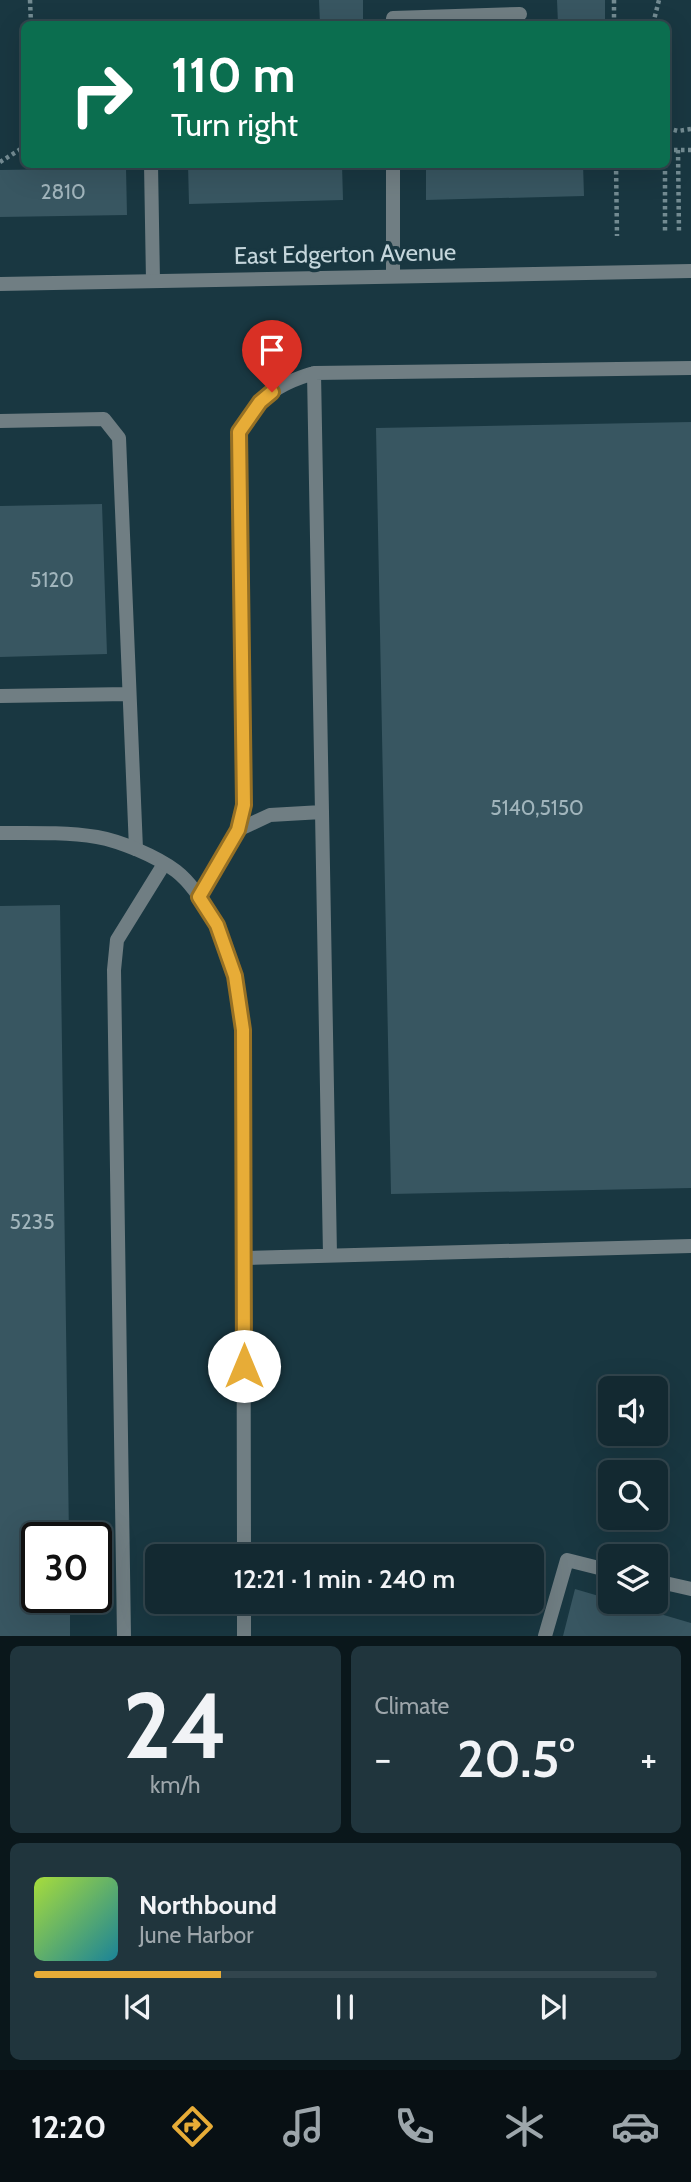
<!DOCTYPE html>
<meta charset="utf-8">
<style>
:root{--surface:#132931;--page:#20353d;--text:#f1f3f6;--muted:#9da6ab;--line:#32454d;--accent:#e7ac37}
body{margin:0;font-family:Cabin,sans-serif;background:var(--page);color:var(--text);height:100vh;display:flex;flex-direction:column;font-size:26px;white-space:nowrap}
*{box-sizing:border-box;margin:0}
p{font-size:23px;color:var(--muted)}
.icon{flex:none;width:38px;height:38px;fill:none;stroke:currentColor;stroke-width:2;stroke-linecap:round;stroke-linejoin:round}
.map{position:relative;height:1636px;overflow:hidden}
.details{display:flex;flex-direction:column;gap:10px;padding:10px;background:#0a171b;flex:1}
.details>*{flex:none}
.banner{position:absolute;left:21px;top:21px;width:649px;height:147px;border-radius:10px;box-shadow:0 7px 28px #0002,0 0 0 2px var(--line);background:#0b6e4f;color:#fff;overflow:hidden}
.tools{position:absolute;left:598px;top:1376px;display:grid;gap:14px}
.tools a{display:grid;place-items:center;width:70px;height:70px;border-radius:10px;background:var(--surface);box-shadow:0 7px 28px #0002,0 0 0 2px var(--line);font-size:35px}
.speed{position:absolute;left:21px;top:1522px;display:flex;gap:14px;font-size:35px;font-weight:700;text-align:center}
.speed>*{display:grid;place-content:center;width:91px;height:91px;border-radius:50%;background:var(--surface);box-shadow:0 7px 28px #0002,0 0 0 2px var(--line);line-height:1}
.speed .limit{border:4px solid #111;border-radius:10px;background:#fff;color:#111}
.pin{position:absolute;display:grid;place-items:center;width:60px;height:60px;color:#fff;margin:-72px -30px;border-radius:50% 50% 50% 0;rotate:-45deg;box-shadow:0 0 7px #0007}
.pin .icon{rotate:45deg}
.me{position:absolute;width:77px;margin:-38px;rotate:0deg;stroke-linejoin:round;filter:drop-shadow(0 0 5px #0008)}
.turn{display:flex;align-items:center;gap:24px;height:147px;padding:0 35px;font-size:32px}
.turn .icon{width:91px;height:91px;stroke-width:2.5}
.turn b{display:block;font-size:49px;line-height:60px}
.big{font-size:52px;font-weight:600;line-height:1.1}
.details .card{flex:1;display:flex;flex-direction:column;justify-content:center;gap:10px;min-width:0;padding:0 24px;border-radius:10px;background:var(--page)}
.details .dial{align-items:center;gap:0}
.dial b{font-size:91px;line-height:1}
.song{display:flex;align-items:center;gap:21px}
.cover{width:84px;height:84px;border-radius:10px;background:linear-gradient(135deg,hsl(80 70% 55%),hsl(190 70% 35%))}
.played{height:7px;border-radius:4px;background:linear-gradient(90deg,var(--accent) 30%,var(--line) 30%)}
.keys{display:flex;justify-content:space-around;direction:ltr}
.heat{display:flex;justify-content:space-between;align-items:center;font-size:38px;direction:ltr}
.details .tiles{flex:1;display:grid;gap:10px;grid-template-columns:1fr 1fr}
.card:last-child{grid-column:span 2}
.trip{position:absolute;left:145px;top:1544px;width:399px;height:70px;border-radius:10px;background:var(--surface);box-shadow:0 7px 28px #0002,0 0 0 2px var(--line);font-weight:600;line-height:70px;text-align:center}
.tab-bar{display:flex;height:112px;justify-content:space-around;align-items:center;background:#081014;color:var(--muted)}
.tab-bar .icon{width:49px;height:49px}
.tab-bar .current{color:var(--accent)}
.tab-bar b{font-size:32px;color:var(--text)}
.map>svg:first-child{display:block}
</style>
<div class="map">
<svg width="691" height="1636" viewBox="0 0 691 1636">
<rect width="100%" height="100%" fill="#193741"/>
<!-- building -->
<path fill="#385661" d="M319,0H363V24H320Z
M557,0H605V24H558Z
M188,164H342L343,200L189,204Z
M426,164H583L584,196L426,200Z
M126,168L127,215L0,217V170Z
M691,422V1188L391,1194L376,428Z
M102,504L107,654L0,657V506Z
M60,905L69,1538H37V1598H70V1636H0V906Z
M575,1589L691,1623V1636H563Z"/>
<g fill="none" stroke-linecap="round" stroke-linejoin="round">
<!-- path -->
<path stroke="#738b92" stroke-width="4.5" stroke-dasharray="3.5 3.5" stroke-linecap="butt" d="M30,0L31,24
M614,0V24
M653,24L659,0
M667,128L678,131L691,129
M667,150H691
M678,150L679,234
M0,162L24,147
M616,164L617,236
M665,164V234"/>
<!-- lane -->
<path stroke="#707e83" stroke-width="14" d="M393,24V18L520,14
M151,164L153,281
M393,164V276
M0,421L104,419L119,438L136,849
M0,696L129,694
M322,812L330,1255
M238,830L270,815L322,812L314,373
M199,897L238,830L244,805L239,432C264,396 271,386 314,373L691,368
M244,1258L691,1246
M656,1581L691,1589
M124,1636L114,970L117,940L164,864
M545,1636L567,1560L611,1571"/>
<!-- street -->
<path stroke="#707e83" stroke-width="14" d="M0,284L691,271
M0,833C32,833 65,832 97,837C120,841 156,856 176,871C203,892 227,944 235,977C239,995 241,1013 243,1030L244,1556
M244,1601V1636"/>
</g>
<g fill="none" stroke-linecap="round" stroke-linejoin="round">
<!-- route casing -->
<g stroke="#967024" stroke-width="18">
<path id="route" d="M244,1366L243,1030L235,976L217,925L199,897L238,830L244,805L239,432L260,402L272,392"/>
</g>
<!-- route -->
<use href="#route" stroke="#e7ac37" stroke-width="12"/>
</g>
<g text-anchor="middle" stroke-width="7" stroke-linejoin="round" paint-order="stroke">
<!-- number labels -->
<g font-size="21" fill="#a1b5bc">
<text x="63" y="199">2810</text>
<text x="52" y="587">5120</text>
<text x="537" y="815">5140,5150</text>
<text x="32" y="1229">5235</text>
</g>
<!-- street labels -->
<g font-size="24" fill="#c4d5db" stroke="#193741">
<text transform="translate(345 254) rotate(-1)" y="8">East Edgerton Avenue</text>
</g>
</g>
</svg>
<div class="tools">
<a><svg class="icon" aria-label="sound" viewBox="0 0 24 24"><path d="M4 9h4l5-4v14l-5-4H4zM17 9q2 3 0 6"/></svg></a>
<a><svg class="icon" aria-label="search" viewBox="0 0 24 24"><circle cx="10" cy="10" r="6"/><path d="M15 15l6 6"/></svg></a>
<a><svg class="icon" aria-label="layers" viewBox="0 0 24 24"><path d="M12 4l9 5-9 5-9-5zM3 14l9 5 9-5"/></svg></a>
</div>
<div class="speed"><div class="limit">30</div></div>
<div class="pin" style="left:272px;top:392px;background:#d93025"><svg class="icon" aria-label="arrive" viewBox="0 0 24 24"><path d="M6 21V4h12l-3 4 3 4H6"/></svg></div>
<svg class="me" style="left:244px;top:1366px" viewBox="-20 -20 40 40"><circle r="19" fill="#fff"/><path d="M0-13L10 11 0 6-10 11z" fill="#e7ac37"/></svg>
<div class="trip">12:21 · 1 min · 240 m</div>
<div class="banner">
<div class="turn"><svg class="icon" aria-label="right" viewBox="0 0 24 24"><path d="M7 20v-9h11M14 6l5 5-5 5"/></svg><div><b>110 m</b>Turn right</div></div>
</div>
</div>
<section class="details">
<div class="tiles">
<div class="card dial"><b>24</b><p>km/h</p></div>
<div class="card"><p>Climate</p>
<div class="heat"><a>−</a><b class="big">20.5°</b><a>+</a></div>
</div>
<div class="card">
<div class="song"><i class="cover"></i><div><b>Northbound</b><p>June Harbor</p></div></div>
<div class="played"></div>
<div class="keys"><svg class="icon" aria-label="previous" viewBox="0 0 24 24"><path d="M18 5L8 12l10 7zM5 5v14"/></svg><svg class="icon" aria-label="pause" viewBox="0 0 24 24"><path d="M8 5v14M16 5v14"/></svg><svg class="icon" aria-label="next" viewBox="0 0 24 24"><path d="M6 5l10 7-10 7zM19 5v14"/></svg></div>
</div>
</div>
</section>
<nav class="tab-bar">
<b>12:20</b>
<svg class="icon current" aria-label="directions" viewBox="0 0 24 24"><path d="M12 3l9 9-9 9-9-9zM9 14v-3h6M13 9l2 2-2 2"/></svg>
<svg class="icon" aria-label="music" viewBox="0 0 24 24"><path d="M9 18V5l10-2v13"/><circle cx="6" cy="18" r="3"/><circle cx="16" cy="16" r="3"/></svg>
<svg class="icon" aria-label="phone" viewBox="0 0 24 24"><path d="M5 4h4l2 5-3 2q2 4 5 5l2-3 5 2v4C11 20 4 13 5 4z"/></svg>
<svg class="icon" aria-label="climate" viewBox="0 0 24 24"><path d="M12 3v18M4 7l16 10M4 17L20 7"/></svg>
<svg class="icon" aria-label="car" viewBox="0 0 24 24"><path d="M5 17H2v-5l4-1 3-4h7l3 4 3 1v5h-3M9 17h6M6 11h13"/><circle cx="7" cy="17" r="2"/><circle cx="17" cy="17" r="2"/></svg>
</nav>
